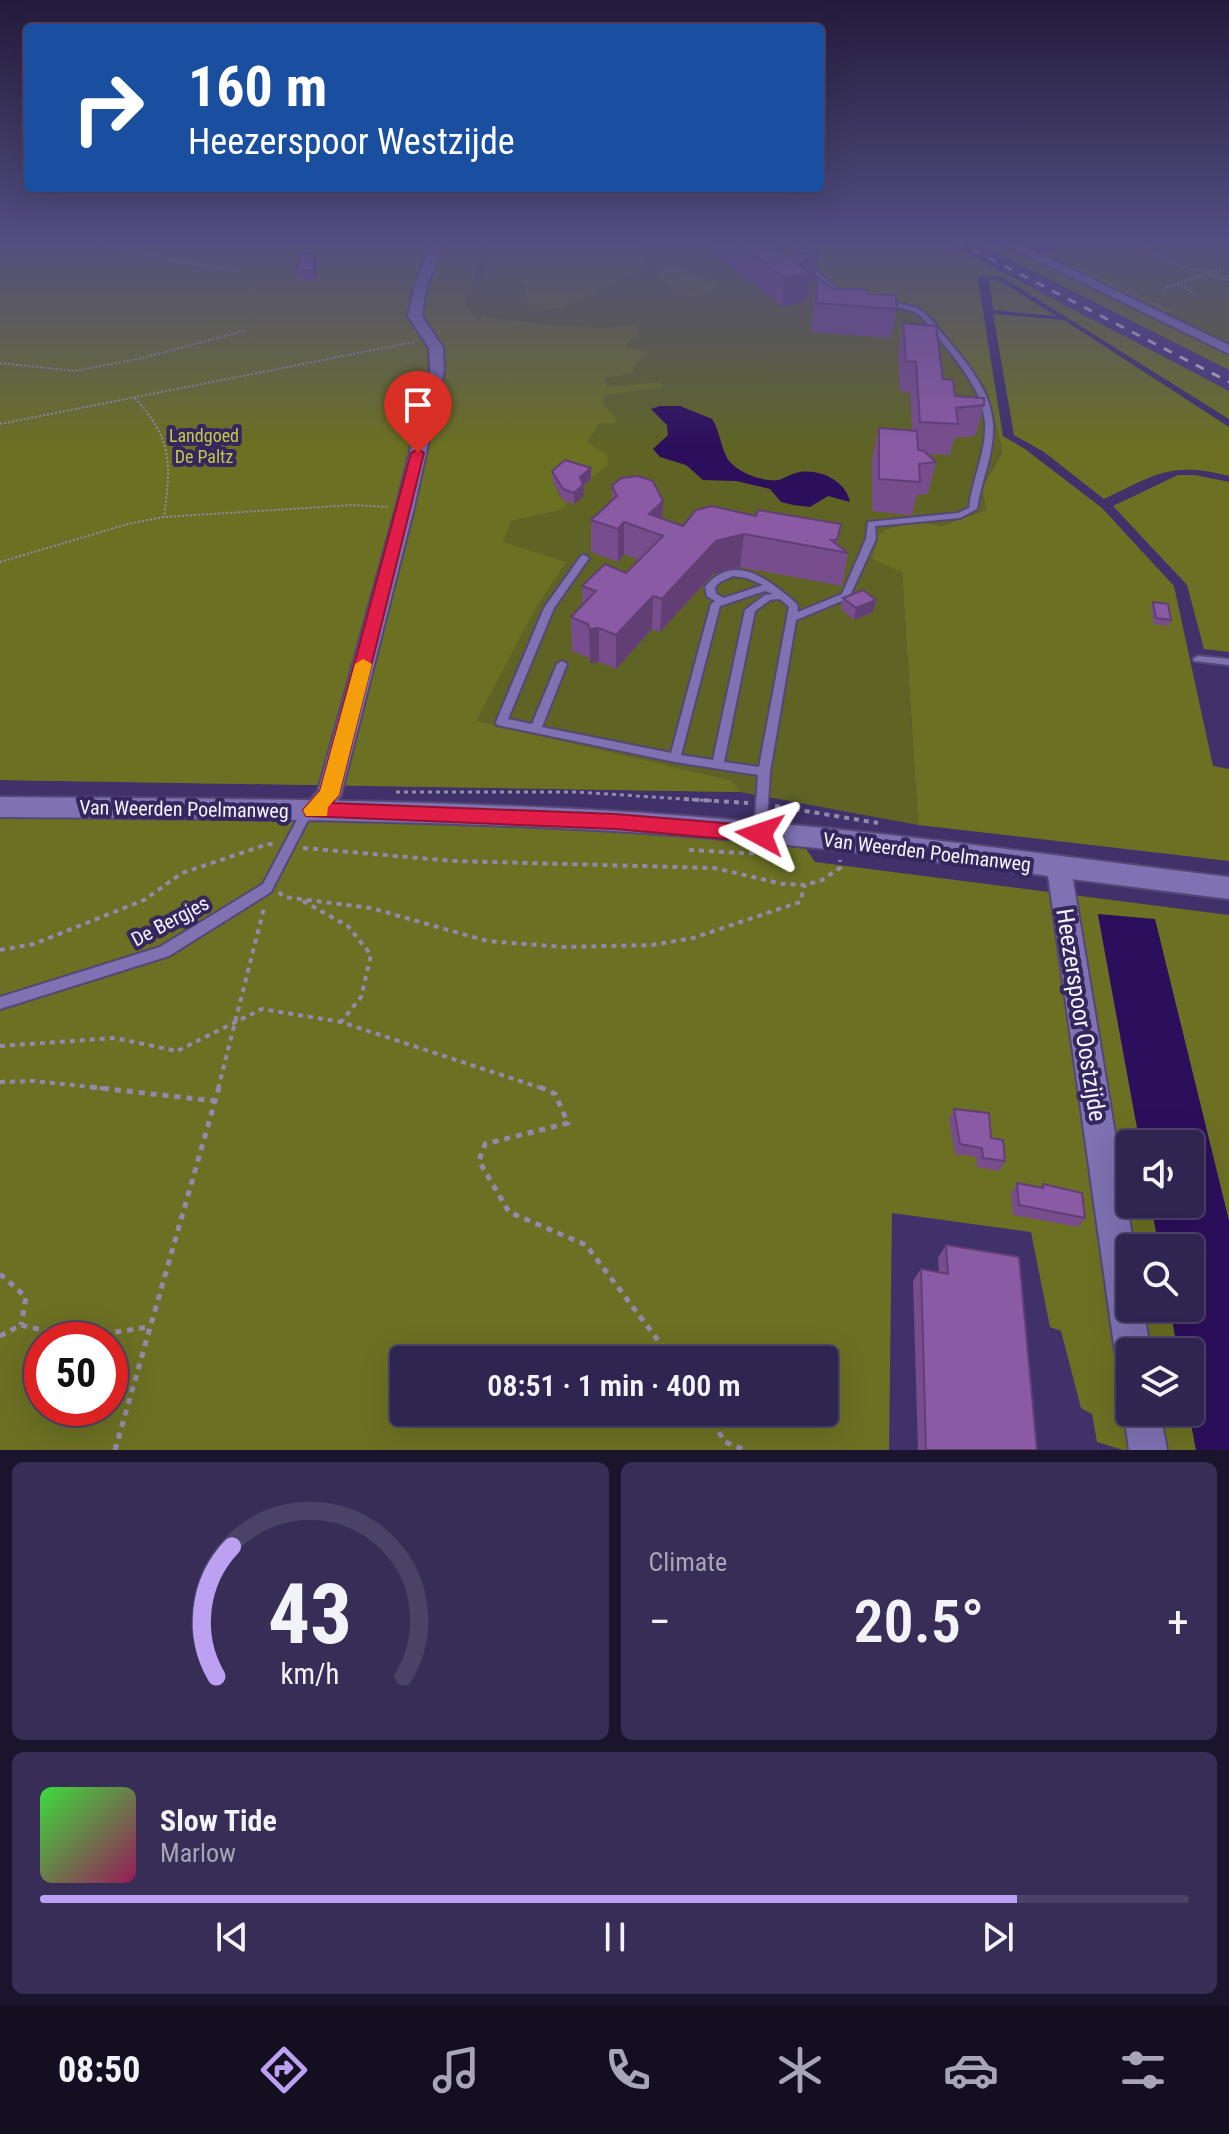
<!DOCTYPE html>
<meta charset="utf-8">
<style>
:root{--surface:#302550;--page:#382d57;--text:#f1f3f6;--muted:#a8a5b7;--line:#4b4267;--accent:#bca0f2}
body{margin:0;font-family:"Roboto Condensed",sans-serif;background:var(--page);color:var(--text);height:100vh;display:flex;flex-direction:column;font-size:30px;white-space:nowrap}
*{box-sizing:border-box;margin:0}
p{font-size:26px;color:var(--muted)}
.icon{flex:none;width:44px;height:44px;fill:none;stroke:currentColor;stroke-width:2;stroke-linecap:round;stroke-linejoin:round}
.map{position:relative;height:1450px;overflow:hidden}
.side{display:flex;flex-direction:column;gap:12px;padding:12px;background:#1a142c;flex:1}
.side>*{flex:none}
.guide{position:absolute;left:24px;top:24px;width:800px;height:168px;border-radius:8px;box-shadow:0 8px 32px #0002,0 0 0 2px var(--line);background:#1a4fa0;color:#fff;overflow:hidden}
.controls{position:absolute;left:1116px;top:1130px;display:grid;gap:16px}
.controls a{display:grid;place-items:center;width:88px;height:88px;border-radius:8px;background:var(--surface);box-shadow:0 8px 32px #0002,0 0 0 2px var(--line);font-size:40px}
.speed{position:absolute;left:24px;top:1322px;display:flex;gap:16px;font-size:40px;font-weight:700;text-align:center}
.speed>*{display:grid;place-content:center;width:104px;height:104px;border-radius:50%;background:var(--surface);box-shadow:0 8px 32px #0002,0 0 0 2px var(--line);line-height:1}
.speed .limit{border:12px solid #d22;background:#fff;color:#111}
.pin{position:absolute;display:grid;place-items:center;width:68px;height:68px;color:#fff;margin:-82px -34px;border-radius:50% 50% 50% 0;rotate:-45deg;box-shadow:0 0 8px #0007}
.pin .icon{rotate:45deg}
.me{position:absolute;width:88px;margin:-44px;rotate:275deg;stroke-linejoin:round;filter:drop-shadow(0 0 6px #0008)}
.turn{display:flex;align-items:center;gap:28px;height:168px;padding:0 32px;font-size:36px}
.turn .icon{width:104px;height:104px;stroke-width:2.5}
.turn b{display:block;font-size:56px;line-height:68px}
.big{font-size:60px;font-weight:600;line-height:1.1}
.side .card{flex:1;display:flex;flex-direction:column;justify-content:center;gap:12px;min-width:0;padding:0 28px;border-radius:12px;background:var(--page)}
.side .dial{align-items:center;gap:0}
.dial svg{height:208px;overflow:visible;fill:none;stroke:var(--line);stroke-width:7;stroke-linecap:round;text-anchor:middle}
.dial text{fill:var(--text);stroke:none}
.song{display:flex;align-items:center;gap:24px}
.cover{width:96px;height:96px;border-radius:12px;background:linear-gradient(135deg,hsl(120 70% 55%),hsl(330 70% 35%))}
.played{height:8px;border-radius:4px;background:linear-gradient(90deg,var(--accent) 85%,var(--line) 85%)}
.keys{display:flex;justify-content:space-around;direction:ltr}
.heat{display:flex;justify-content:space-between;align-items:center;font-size:44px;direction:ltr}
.side .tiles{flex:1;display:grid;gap:12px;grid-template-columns:1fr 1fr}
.card:last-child{grid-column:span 2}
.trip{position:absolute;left:390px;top:1346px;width:448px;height:80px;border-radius:8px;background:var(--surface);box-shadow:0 8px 32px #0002,0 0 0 2px var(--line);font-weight:600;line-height:80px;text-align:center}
.dock{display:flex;height:128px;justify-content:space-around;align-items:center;background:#130f20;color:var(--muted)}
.dock .icon{width:56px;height:56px}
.dock .selected{color:var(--accent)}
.dock b{font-size:36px;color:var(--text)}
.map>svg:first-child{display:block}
</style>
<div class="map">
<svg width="1229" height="1450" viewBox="0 0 1229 1450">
<rect width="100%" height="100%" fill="#40316b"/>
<!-- built -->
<path fill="#4a397a" d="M943,241H973L1229,370V391Z"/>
<!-- green -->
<path fill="#5f6425" d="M0,241L418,276L481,322L467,307L465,297L475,278L483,241H800L799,250L891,302L915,306L934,318L986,388L1002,451L982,488L986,510L939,526L917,521L886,529L873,559L902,571L918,825L740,792L0,780Z
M1040,241H1229V345L1165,314L1172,309L1081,267L1071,269L1038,255L1058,250Z"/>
<!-- forest -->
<path fill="#6b7023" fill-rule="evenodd" d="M0,241H483L475,278L465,297L467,307L480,321L481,315C517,323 563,326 600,328C613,329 623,323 637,327L639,331L625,345L627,348L647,351L646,356L637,363L632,373L604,378L607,387L661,382L664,387L604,395L603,404L616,419L615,423L599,424L587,442L607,455L608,465L591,478H561L556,492L567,504L560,510L511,521L503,542L566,562L536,607L476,721L732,781L740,792L0,780Z
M492,241H637L646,267L562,308L539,310L525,299V283L484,279Z
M800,241H943L1229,391V419L1007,280L998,276L980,277L978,280L1003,436L1025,449L1102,508L1174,586L1213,766L1229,769V861L918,825L902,572L872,559L879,535L886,529L917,521L940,526L986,510L982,488L1002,452L1001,446L986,388L934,318L915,306L844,294L813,268L799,250Z
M973,241H1008L1071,269L1081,267L1173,310L1166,314L1229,345V370Z
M670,263L680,266L688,275L722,284C693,303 681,300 657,276L661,268Z
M989,279L1000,281L1056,316L993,310Z
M993,314L1064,320L1229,427V476C1170,461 1155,475 1104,499L1044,452L1014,435Z
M1178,475H1195L1229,482V652L1204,649L1187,585L1113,506Z
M0,814L590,823L806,849L815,862L1229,915V1221L1155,920L1098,915L1140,1144H1130V1204H1151L1159,1248H1130V1308H1170L1178,1352H1130V1412H1189L1196,1450H1123L1097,1442L1092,1414L1081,1408L1061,1331L1050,1327L1031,1232L892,1213L889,1450H0ZM42,1340H110V1408H42ZM404,1360H824V1412H404Z"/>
<!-- water -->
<path fill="#2c0f5c" d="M660,406H680L712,419C721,432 721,454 732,464C742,474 764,482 778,480C784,479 790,474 796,473C817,467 846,480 850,502L828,496L810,507L793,505L781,502L770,489L736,481L703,480L686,465L660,457L653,449L668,435L667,425L651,409Z
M1098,914L1155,919L1229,1221V1450H1196L1189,1412L1190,1352H1178L1170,1308H1190V1248H1159L1151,1204H1190V1144H1140Z"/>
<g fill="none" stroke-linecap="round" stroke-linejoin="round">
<!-- lane casing -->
<g stroke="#554774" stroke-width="4">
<path id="lane" d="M792,241H798L804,259L840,292V294H836L799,261Z
M882,301C894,303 908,304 919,309C928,314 934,324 940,331C962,357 990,387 993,423C995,452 981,481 977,509L960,518L875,526L876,539L849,598L796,620L770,772L766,834L764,837L760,839L756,837L754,834L758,775L675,762L497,725L496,722L544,608L581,556L584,555L589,558L554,608L508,719L532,724L557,664L562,661L567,664L542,727L671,753L711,604L715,601L707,596L705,587C735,550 771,582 797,604L798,612L842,594L866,539L868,522L958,513L969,508C972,479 987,451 985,422C982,389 957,361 937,336C930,328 924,318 916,313C906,307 891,307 880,304L879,303ZM733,576L747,578L763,585L724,598L716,594L715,587L720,582ZM765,591L773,594L765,595L745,610L713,760L681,755L720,606ZM780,599L789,607L759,767L724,762L755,611L770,600Z
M1198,656L1229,659V665L1194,661L1193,659Z
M312,806L316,808L318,811L307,822L271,892L169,956L0,1009V997L160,947L263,884L299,816Z"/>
</g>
<!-- street casing -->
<g stroke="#554774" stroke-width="4">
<path id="street" d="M432,241H444L426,289L422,316L443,348L444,371L414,508L341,795C333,809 320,821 305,816L301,810L318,791L396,508L430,371L429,348L408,316L414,289Z
M998,241H1013L1229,345V354Z
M1059,858L1068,861L1071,868L1134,1248H1130V1308H1143L1151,1352H1130V1368L1121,1364L1115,1352L1047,868L1050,861Z
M1130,1399V1412H1160L1167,1450H1129L1124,1412Z"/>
</g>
<!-- secondary casing -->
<g stroke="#554774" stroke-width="4">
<path id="secondary" d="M0,797C229,799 459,799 687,816C868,829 1049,855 1229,877V899C1049,877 869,850 687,836C459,819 229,819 0,817Z"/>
</g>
<!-- path-far3 -->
<path stroke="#9289ac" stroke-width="2" stroke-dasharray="2 2" stroke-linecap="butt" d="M98,241L179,262L233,269
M983,241L991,244
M1139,241C1166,264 1193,276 1229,268
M1040,244L1093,241
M1177,283L1196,294
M1162,289L1206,274L1229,280
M0,363L75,371L143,358L247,330
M135,398C173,440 171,463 164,517
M0,424L414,342
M0,562L128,524L164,517L353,505L389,507"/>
<!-- path-far2 -->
<path stroke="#9289ac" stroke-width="3" stroke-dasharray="4 4" stroke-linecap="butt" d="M396,792H576L715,801"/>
<!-- path-far1 -->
<path stroke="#9289ac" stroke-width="4" stroke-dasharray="5 5" stroke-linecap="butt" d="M684,799L748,803
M775,806L878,823
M303,848L454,861L714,868L783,884L805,885L822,880L840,868V860
M689,850L781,855
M279,892L284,897L371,908L487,941L564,947L652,945L693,938L800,902L805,885
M303,901L348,926L371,955L361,997L341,1022
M0,950L34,944L144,900L182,873L268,844L276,845
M0,1046L115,1038L177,1051L262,1009L341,1022L544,1089
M0,1082L34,1081L109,1089
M218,1089L264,908"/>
<!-- path -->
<path stroke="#9289ac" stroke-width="5" stroke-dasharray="6 6" stroke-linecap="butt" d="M91,1087L215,1101
M540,1087L555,1094L568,1123L485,1144L479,1161L509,1212L586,1245L673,1360
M0,1274L26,1297L21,1325
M0,1336L21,1325L75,1338L149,1327
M706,1412L725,1442L745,1450
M115,1450L219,1087"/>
<!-- lane -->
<use href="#lane" fill="#7f71b2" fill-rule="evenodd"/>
<!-- street -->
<use href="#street" fill="#7f71b2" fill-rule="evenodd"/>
<!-- secondary -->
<use href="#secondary" fill="#7f71b2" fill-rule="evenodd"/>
<!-- rail -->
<path stroke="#bdb8ce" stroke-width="3" stroke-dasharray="9 9" stroke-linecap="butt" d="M956,241L1229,382"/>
</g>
<!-- wall -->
<path fill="#784d8e" d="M698,241H765L815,279L809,283L807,301L782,306Z
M315,253L317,263L315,280H299L297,271Z
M817,277L833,289L868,294L897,309L891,338L812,332L813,305Z
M903,323L955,396L984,405L975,436L954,438L950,455L928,454L936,462L928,494L917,495L912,515L872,511V459L879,428L912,431L910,392L900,391L898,352Z
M591,468V479L583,486L584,496L574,504L563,500L553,482L552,471Z
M612,486L663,501L662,519L683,526L756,516L841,524L837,544L848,553L842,586L740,567L713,574L660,632L652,629L616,669L599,662L590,663L589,658L572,651L571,617L582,605V586L626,573L639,560L624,554L618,562L591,552V520L612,500Z
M843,598L873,612L854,620L841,609Z
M1153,602L1171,620L1169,626L1154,624L1151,608Z
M954,1109L991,1138L1005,1161L999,1171L977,1167L976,1157L955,1154L949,1119Z
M1017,1183L1041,1187L1043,1184L1085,1218L1078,1227L1013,1215L1011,1193Z
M946,1245L1037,1450H918L913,1281L921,1269L939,1272L938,1258Z"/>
<!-- shaded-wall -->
<path fill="#613f74" d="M819,252L815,279L809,283L807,301L782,306L785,278L798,264Z
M315,253L317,263L315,280L313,270Z
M591,468V479L583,486L584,496L574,504V493L580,477Z
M663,501L662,533L649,514Z
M624,522V554L618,562V529Z
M744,534L740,567L713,574L660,632L662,599L716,541Z
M653,596L652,629L616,669V635Z
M876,600L873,612L854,620L856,608Z
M599,628V662L590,663L589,629Z"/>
<!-- building -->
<path fill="#8b5aa5" stroke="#613f74" stroke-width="2" d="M735,241H765L787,256L819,252L798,264L811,273L785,278Z
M315,253L313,270L297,271L300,254Z
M817,277L833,289H864L868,294L896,295L897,309L816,303Z
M903,323L936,326L943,379L953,380L955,396L984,398V405L956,408L958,424L920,422L916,362L906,361Z
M879,428L917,431L918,450L924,451L936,462L919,464L920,482L879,479Z
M565,460L591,468L580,477L583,485L574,493L563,489L552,471Z
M638,476L653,481L663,501L649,514L683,526L696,510L712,506L756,516L758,510L841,524L837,540H831L848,553L744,534L716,541L662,599L653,596L616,635L599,628L589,629L588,624L571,617L596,591L582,586L605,564L626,573L663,536L624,522L618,529L591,520L617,496L612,486L621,478Z
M863,590L876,600L856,608L843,598Z
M1153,602L1168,604L1171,620L1156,618Z
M954,1109L989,1113L991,1138L1003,1140L1005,1161L983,1158L982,1148L960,1144Z
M1017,1183L1043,1188V1184L1082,1193L1085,1218L1019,1205Z
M946,1245L1019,1257L1037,1450H926L921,1269L948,1274Z"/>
<!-- sky -->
<linearGradient id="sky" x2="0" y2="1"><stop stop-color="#231b3b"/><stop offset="0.54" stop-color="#534e82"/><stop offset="1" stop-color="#534e82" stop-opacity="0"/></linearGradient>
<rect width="1229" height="444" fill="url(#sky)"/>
<!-- route -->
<path fill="#e11d48" stroke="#92132f" stroke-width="2" d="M418,449L424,453L339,795L332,803L615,814L760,826L767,829L770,834L767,840L760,842L615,829L306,816L303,810L320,791L411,453Z"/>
<!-- slow -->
<path fill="#f59e0b" d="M363,659L372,664L339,795L328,807L327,816H306L303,810L320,791L355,664Z"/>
<g text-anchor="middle" stroke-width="8" stroke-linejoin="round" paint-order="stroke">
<!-- far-park labels -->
<g font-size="18" fill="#c1ca44" stroke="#36265f">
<text x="204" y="442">Landgoed<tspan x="204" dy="21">De Paltz</tspan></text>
</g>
<!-- street labels -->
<g font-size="20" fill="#f4f3fa" stroke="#36265f">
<text transform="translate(184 809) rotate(1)" y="7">Van Weerden Poelmanweg</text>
<text transform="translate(927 852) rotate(7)" y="7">Van Weerden Poelmanweg</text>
<text transform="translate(170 921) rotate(-28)" y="7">De Bergjes</text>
</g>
<!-- near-street labels -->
<g font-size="24" fill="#f4f3fa" stroke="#36265f">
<text transform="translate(1081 1015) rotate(81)" y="8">Heezerspoor Oostzijde</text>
</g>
</g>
</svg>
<div class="controls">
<a><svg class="icon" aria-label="sound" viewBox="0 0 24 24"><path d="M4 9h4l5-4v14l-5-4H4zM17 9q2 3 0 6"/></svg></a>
<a><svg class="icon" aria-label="search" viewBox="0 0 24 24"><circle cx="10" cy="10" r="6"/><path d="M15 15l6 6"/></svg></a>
<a><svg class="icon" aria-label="layers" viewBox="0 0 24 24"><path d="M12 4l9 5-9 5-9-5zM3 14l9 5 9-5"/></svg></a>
</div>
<div class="speed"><div class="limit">50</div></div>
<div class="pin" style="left:418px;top:453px;background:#d93025"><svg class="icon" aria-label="arrive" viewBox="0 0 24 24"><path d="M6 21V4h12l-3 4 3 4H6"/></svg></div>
<svg class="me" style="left:760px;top:834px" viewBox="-20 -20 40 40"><path d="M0-17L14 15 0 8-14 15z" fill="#e11d48" stroke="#fff" stroke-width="4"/></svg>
<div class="trip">08:51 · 1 min · 400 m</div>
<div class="guide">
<div class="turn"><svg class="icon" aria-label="right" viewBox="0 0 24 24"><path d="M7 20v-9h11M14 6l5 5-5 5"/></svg><div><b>160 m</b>Heezerspoor Westzijde</div></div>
</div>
</div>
<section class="side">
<div class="tiles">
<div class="card dial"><svg viewBox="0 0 100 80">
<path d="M14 69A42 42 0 1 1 86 69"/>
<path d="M14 69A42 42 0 0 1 20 19" stroke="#bca0f2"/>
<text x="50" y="56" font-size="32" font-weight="700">43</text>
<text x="50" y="72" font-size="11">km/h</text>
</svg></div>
<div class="card"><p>Climate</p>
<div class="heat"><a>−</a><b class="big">20.5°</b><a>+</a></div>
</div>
<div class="card">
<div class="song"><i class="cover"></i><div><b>Slow Tide</b><p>Marlow</p></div></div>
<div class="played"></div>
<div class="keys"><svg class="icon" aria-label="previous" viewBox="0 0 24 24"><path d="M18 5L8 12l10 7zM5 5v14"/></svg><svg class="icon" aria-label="pause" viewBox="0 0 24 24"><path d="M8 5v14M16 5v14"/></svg><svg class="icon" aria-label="next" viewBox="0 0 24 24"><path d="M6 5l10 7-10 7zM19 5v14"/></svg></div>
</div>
</div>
</section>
<nav class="dock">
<b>08:50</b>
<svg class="icon selected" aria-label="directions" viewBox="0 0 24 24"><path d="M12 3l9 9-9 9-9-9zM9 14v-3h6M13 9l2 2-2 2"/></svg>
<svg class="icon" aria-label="music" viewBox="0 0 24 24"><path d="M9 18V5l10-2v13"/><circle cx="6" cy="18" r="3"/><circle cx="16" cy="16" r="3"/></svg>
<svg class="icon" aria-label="phone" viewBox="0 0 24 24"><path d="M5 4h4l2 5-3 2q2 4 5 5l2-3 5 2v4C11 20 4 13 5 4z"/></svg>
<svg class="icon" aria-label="climate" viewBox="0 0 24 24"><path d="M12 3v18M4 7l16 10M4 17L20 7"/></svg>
<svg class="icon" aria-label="car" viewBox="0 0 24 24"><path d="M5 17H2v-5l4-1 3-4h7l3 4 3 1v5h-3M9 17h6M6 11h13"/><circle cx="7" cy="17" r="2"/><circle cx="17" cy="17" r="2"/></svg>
<svg class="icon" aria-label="filters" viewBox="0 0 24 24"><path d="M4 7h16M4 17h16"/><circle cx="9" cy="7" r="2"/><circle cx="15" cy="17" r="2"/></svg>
</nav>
